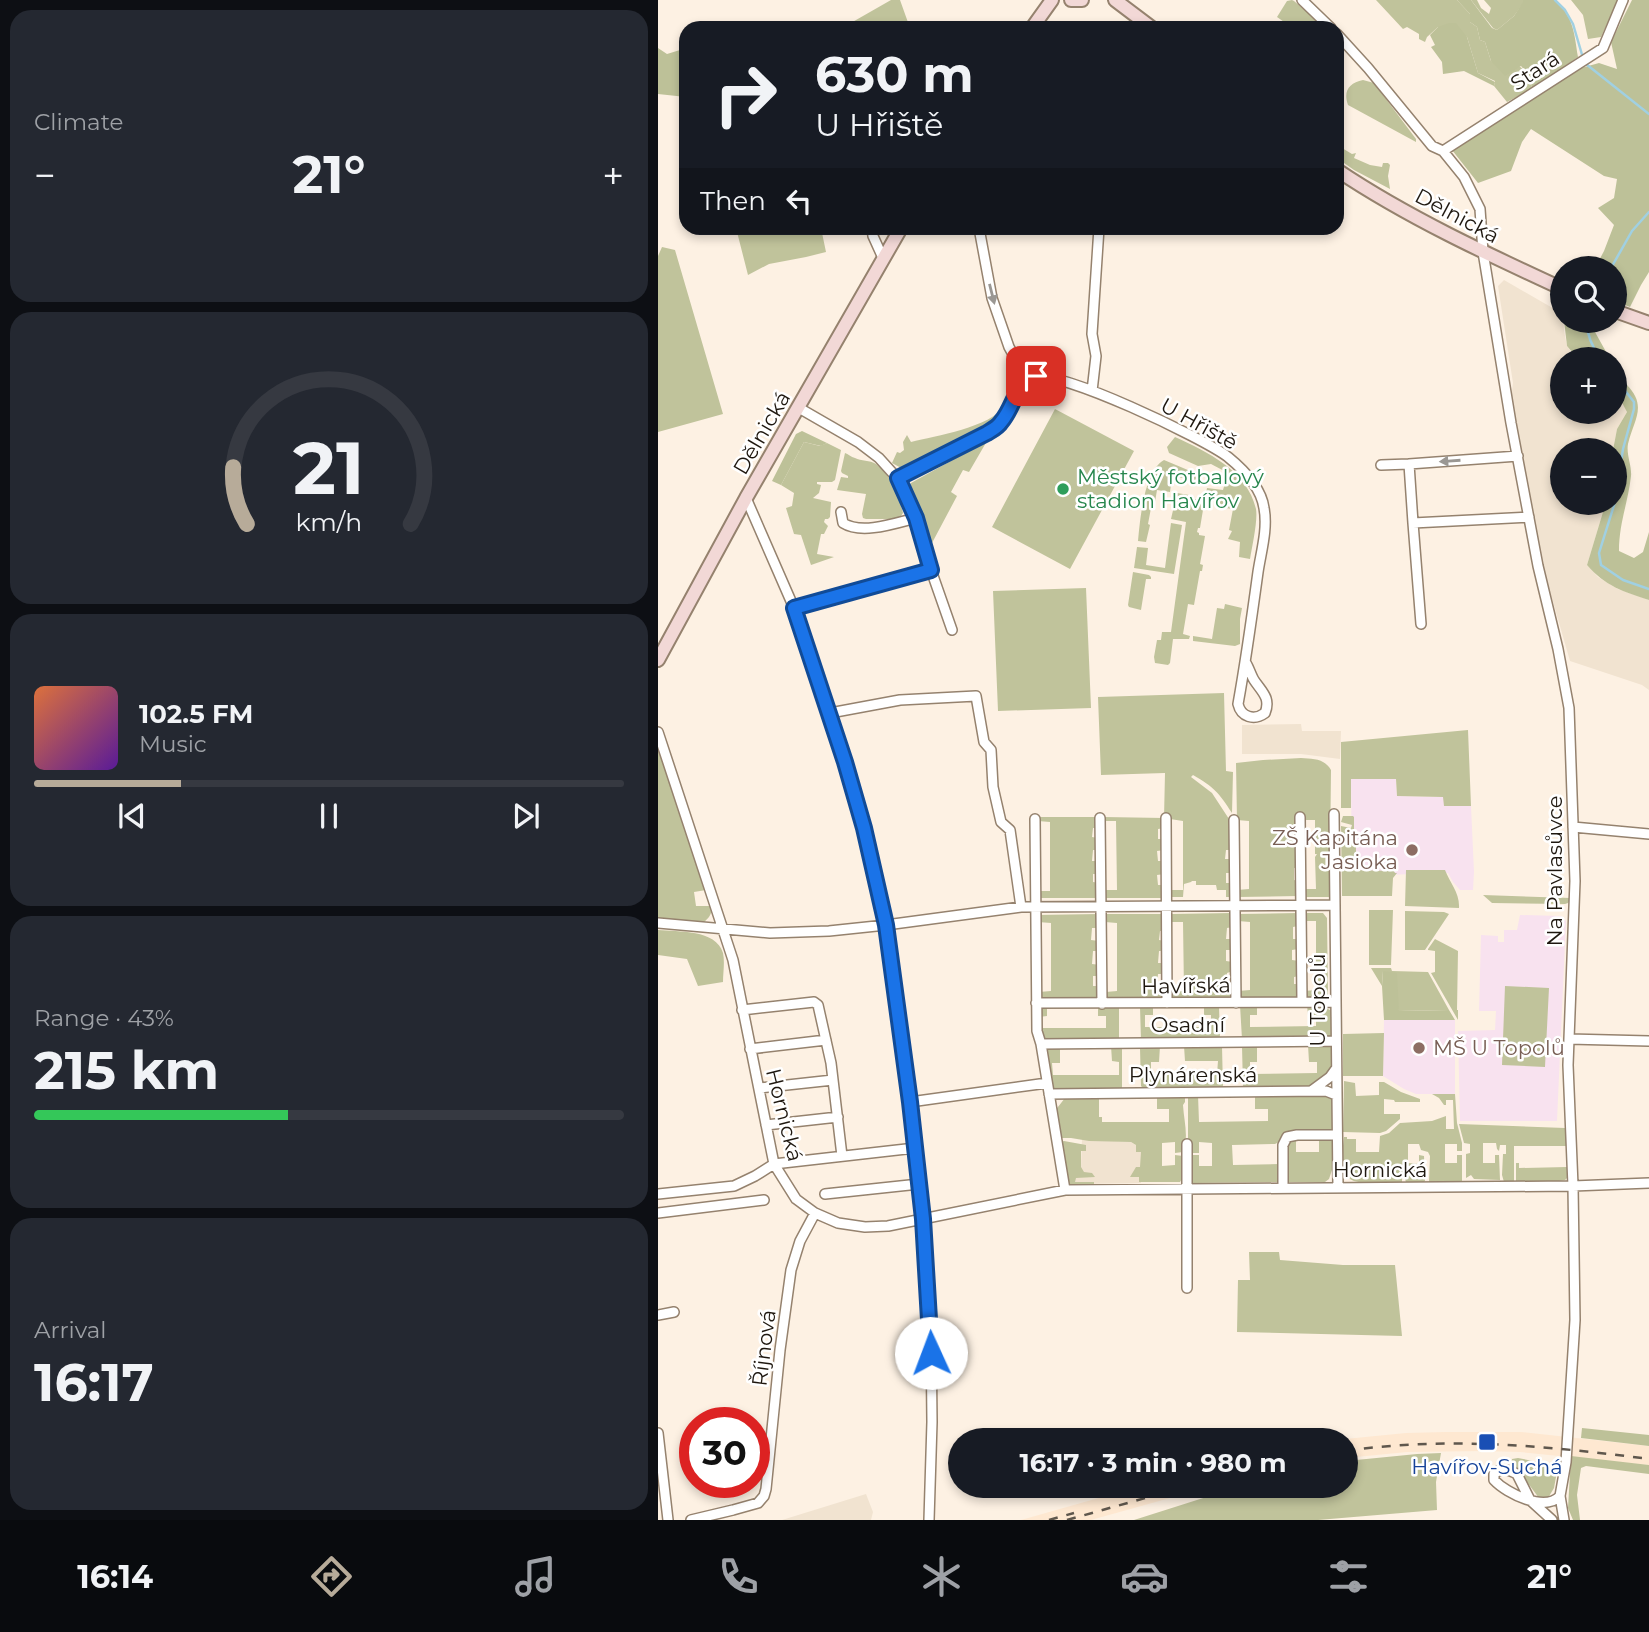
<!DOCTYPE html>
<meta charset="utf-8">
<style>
:root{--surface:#171b24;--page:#242831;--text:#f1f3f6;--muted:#9ea1a6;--line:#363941;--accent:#b7ab99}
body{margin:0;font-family:Montserrat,sans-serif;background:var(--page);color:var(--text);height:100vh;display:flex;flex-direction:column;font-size:26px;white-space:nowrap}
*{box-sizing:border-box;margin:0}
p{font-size:23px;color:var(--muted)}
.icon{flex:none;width:38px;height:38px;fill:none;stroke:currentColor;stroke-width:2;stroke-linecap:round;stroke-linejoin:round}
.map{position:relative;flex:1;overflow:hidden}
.side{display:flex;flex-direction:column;gap:10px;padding:10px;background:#0d0f14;width:658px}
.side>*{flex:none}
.banner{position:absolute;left:21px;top:21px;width:665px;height:214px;border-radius:21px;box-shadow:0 4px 10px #0003;background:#171b24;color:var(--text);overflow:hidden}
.controls{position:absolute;left:892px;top:256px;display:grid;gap:14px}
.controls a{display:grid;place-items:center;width:77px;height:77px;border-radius:50%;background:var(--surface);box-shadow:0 4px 10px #0003;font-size:35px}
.speed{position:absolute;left:21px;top:1407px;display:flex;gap:14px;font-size:35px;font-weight:700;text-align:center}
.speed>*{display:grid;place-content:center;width:91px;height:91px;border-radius:50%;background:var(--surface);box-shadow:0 4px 10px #0003;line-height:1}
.speed .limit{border:10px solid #d22;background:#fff;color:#111}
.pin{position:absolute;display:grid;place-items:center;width:60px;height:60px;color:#fff;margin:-30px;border-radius:14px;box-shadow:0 4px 10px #0006}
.me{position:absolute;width:77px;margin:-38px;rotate:358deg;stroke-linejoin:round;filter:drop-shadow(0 0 5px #0008)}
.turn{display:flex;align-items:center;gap:24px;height:147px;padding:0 21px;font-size:32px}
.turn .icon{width:91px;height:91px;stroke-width:2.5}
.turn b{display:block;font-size:49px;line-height:60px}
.then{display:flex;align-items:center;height:66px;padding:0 21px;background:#0003;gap:14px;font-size:26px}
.big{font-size:52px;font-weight:700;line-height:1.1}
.side .tile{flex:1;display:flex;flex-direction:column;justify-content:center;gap:10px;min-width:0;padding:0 24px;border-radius:21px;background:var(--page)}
.side .dial{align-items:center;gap:0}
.dial svg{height:182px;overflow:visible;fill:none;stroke:var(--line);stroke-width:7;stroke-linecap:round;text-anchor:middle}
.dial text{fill:var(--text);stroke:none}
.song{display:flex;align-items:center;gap:21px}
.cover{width:84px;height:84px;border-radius:10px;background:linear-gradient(135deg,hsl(20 70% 55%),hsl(270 70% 35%))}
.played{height:7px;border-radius:4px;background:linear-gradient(90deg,var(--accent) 25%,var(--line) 25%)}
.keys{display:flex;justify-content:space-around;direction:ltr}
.heat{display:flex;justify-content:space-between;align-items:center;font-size:38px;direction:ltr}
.charge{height:10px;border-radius:5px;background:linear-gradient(90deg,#34c759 43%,var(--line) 0)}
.trip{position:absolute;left:290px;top:1428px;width:410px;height:70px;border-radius:35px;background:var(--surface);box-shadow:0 4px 10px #0003;font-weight:700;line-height:70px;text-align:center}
.dock{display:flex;height:112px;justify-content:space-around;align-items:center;background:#090b0e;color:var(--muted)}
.dock .icon{width:49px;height:49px}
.dock .on{color:var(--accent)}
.dock b{font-size:32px;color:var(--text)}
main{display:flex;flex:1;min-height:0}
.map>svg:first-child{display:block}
</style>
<main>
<section class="side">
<div class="tile"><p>Climate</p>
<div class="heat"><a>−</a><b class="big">21°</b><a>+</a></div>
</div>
<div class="tile dial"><svg viewBox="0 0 100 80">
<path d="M14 69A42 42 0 1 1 86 69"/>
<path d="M14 69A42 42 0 0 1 8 44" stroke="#b7ab99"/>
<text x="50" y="56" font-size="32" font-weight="700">21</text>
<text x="50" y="72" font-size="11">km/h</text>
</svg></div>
<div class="tile">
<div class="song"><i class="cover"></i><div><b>102.5 FM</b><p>Music</p></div></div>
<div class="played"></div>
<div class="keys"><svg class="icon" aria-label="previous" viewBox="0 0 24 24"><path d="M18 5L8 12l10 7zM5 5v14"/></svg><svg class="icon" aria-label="pause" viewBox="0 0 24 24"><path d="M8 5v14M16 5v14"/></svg><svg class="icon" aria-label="next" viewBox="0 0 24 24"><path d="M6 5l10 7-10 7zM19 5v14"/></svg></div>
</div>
<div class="tile"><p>Range · 43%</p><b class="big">215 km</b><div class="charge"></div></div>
<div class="tile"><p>Arrival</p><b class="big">16:17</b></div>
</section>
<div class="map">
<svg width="991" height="1520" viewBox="0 0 991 1520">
<rect width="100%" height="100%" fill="#fdf1e3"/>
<!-- built -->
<path fill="#fee8d1" d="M788,1432H863L991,1446V1465L862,1452L826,1451L749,1452L688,1458V1440H677L748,1433Z
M483,1486H555L433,1520H363Z"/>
<!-- industrial -->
<path fill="#f1e3d0" d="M846,280L905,314L906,331L909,346L912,350L913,359H905V411H957V388L965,393L969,412L959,429L955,450H905V502H948L929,565L940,577L960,589L991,600V690L984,685L912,661L883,560L853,399L855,383L840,286Z
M643,724L644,731H683L682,759L643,754H584V725Z
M424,1139L473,1142L478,1145L483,1152V1183L415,1184V1175L423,1166Z
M208,1494L215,1512L213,1520H124Z"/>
<!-- education -->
<path fill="#f8e2ef" d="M693,779H738L739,796L786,797V806H813L816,872L815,890H802L795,882L790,873L694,876Z
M862,915L903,916L908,921L899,1121H802L800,1031L837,1030L838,1011H821L823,935L840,936V942H846V930H859Z
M726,1020H797V1094H758L746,1089L725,1076Z"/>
<!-- green -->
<path fill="#c0c39b" d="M233,0H242L252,28H184Z
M634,0L636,1L668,28H628L629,24L619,17L629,1Z
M718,0H799L812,14V22L819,27L822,40L827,42L833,61C858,65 869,62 874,89L849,102L836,86L837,81L820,73L809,37L780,27L769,37L767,42L761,39V34L749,27L745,29Z
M813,0H819L823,8L831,14L833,8L826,0H865L866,2L856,16L839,30L835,28Z
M913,0H960L943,37L930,39L925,15Z
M705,80L716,83L758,139V142L690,105C685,91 691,83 705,80Z
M679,145L694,154L698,153L696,158L712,165L724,167L725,163H730L732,165L730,176L732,189L696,170L679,158Z
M78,228H163L168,252L148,257L111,264L90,275Z
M4,247L17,250L65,414L0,432V256Z
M347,406L344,415L332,426L254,469H245L234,463L239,452L242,453L246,450L245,442L249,435L253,442C278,436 332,427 347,406Z
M397,409L476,451L412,569L334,527Z
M517,437C549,452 589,470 598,509C600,520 594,547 592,559L581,557L582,542L570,539L574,531L571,530L575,509L560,507L562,496L548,494L549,488L565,490L570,473L553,464L540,466L511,453L509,447Z
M329,441L311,472L305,470L293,492L299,496L274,543L252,486L253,483Z
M146,442L162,446L169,443L183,450L177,480L174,482H159V484L163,485L161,493L155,498L173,502L172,517L170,519H167L166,522L170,526L166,534H163L159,554L176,557L153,565L143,535L136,534L128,508L134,506L136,493L123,485Z
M187,453C190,454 193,457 197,458C203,461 212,460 218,464C233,475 241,496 245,513L241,519H208L205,518L204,514L208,494L179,490L183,477L190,478V476L184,473L183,471Z
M506,460L537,473L547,483V486L533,485V479L519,477V475H517L514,477L512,492L499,490L496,508H493L490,524L492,525L488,542L480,541C482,520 486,471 506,460Z
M519,493L531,495V498L543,500L546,504L542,528H540L539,532L541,533V535L547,536L542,564L545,565L544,571H542L536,605L530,604L525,634L532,636L531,639H515L512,663L510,665L497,663L496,657L499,640H503L504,632H513L528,522L513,519Z
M513,523L524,525L516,574L476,568L479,547L490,548L488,565L507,568Z
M475,572L491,575L493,577V579H488L483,610L471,607L470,605Z
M428,588L433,708L340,711L335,591Z
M567,604L584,608L582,619V644L577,646L535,641V636L554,639L559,608L566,609Z
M566,693L568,771L575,772L574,813C561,793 556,787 535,775L533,777L554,793L571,819L574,820V850H568L567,859H574L575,873H568V883H575V897H568V890H559L558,885H538V881H534L533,882L526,884L525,897H513V890H525V821L512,819L507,828L500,829V839H507V850L499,851L500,861H507V874L499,875L500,885H508L507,898H446L447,890H459L458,821H446V817L506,818L507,773L443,775L440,697Z
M810,730L813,806H786L785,797L739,796L738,779H693V808H683V742Z
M0,739L48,890L36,892L38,906H53C55,913 51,918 46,922L0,918Z
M643,758C655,759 666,758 673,770L672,859H670V862L672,863V897H646V889H658L657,857L659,854H657V820H639V826H635L634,837L639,838V839L635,840V845L640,846L639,868H636V880L640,881V896L580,897L579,890L591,889V821L579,820L578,763L605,760Z
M685,816H695L696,817V846H698V852L696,853V870L736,871L737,873H739L735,878L734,896H684L683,826L693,828L694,825L683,822Z
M379,817H440V828H435L434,837L440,838V850H435L434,861H440L441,874H435V882L441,883L442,898H380L381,891H392V822L380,821Z
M748,870H787C792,883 802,893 801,908L747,906Z
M825,895L913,898L910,903L907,904L834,903Z
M711,910H735L733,965H711Z
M747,911L786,912L791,914L767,950H747Z
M575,913V927L569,928L568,939H574L575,950H568V961L575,962V971L569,973L568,984H576L575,992L570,999L514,1000V991H526L525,922H513L514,914Z
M640,913V926L635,927V939H640V949L634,950V960L641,961V976L636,977V984H642V999L588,1000L582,996L580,991L592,990V922L580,921V914Z
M646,913H665L669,918L670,996L661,999L647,998L646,991L658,990V921H646Z
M441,914V928H434L433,940L441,941V951H435L434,964L443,965L442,976H435V986H442L440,1000H383L381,992L393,991V923L380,922L379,915Z
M447,914H507V931H502L501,940L507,941L508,951H501L500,963H507V974H500L499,987L507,988V1000L448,999V992L459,991V923L447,922Z
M0,930C20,932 58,929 65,953C67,962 65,973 65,982L40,986L29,959L0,955Z
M777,939L800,951L799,1010H800V1020L773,973L777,972V951L770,950V949Z
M713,968H733L734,971L770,972L791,1010L741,1011L725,971L724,986Z
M847,986L891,988L887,1067L844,1065Z
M495,1005V1015H487V1027H553V1015H546V1005L561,1006L562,1039L483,1040L482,1007Z
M582,1005H599V1015H592V1027L658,1026V1015H650L649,1005L664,1006L674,1011V1034L671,1038L584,1039Z
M440,1006H461V1041L392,1042L385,1041C379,1031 380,1019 380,1008L389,1007V1016L381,1017L382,1028H448V1016H440Z
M726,1033L725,1076H685V1034Z
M464,1045V1090H398L395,1088L387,1048L402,1046V1063H394L395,1075H461V1062L454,1061L453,1046Z
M599,1045V1062H592V1074L659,1073V1062H651L650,1045L674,1046L673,1071L653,1087L591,1089L590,1087H588V1089L585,1088L584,1046Z
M484,1046H502L501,1062H493V1074H559L560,1061H527L526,1046H564L565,1089H486L483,1086L482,1048Z
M686,1081L697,1083L698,1096L721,1095V1082H726L743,1092L762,1099V1102H737L736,1100L726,1099V1114H742V1119L728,1131L722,1133L685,1132Z
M774,1094H797L799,1123L804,1143V1151H799V1144H787V1163H799V1155H804V1182H771L772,1156L770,1152L763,1150L761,1144H750V1163L761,1164V1155L766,1156L767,1181L765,1183H748L747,1178H744V1182L706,1183L705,1182C679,1183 684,1155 686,1137H689V1139H698V1152H721L722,1136L731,1133L742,1123L774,1121L788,1116V1129H796L795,1100H788V1105H786L781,1098Z
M499,1095H527V1102L525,1105C526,1122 531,1136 525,1152L517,1153V1142L504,1143V1166L517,1165V1155L525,1156V1177L522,1182H468H481V1177H472L478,1167H482L483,1152H478V1145L473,1142L431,1141L413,1138H401L396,1112L407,1098L441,1096V1117H444V1122H511V1109H499Z
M530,1095H540L541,1122L610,1121V1109H597V1095H667L675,1100V1127L673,1131L625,1135L623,1141L617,1144L574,1145L575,1165L621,1164V1182L535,1183L533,1181V1155H541V1166H554V1143L541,1142V1153H533L530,1143Z
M801,1124L907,1128L909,1146H856V1182H846L844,1175L845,1154H848V1145H842L841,1151L839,1149L838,1143H825V1163H837V1155H841L842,1180L816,1179L813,1175L808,1178V1154L812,1153V1144L806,1143Z
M638,1139V1152H661V1139H675V1170H674L671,1179L667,1182H629L627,1179L629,1141Z
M406,1141L428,1145V1151H423V1167L426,1172L434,1173L437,1177L418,1178L417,1182H436V1184H409L402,1142Z
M858,1163H861V1168L909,1167L910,1177L907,1180L901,1181L858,1182Z
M591,1252H621L622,1260L685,1265H737L744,1336L579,1332L580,1280H592Z
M783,1453L778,1482L779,1510L660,1520H476L583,1486H688V1461L759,1454Z
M860,1458L900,1466L896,1488L890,1498H881L863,1474L857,1470V1466L853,1464L854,1459Z"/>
<!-- forest -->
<path fill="#bdc198" d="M799,0H813L834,28L839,30L856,16L865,2V0H897C916,18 916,32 920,57L874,89L871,75L863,66L847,76L833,61L827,42L822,40L819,27L812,22V14Z
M974,0H991V272L983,285L972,307L957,301V268H937L946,251L956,225L940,208L956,198L959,179L946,176L873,129L864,142L853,171L820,183L794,150L923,68L941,63L959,69L953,42Z
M791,23H798L809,37L820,73L837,82L836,86L806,71L785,74L784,62L773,47L777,45L772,35L780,27Z
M0,48L9,54L22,50L28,52V97L0,94Z
M906,320H937V332L952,359H920L909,346Z
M968,384C990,406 976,419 970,444C968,454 974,466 973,476C970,503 961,523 961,551L976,558L985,552L991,532V600C966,592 947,586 929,565L948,502H957V450H955L959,429L969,412L961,397Z
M144,431L169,443L163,446L146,442L123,485L114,481L138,434Z
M725,971L739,973L741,1011L791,1010L797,1020H726L724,986Z
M924,1428L991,1435V1446L923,1438Z
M913,1456L991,1465V1474L928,1466L923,1468L919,1495L922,1520H915L910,1508Z"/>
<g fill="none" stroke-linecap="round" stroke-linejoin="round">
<!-- stream -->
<path stroke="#a0d0e2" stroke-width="2.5" d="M897,0L907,10L915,24L925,58
M928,64L991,114
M953,268L974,231L991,212
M929,320C928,335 934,347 943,359
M957,378L976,402V409L965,449L957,500
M957,502L941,553L943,565L965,580L991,589"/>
<!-- street casing -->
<g stroke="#95826e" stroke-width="12">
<path id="street" d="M644,0L673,28
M679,34L710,68L774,146L785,151L945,48L965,0
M785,151L806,177L822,209L825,252L853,423L880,566L900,649L911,708L917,881L910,1065L915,1186L917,1320L908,1462L902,1496L906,1520
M214,228L215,236L225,258
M321,228L334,298L351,347L369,379
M434,391L438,356L434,334L441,228
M141,408L200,442L221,458L240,479L258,518L273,570L294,630
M860,456L751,464L755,523L871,517
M723,465L751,464
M240,479L329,433C333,430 339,428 342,424C355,411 356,383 375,377C401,369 545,438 570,457C586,470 603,487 606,508C610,529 603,552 600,572C594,616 588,660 580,704C583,717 596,721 607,713C613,698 604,692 596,680C593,675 591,668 588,663
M88,498L136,608L172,713L206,829L228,925L252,1102L267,1250L273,1330L274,1422L271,1520
M183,512L185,523C204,535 238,523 258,518
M755,523L763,624
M136,608L273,570
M172,713L242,700L318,696L326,742L333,750L335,787L343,822L352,830L363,907
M0,732L75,960L116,1164L138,1199L157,1213L180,1223L207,1227L230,1226L407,1190L915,1186L991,1183
M676,814L680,1187
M642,817L644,1002
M442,818L444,1004
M508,818L509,1003
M377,819L379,1031L383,1044L407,1190
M576,820L578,1003
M915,827L991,834
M0,923L112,933L171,931L228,925L363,907L677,905
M378,1003L678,1002
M84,1010L156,1002L160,1005L173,1063L184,1156
M911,1039L991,1041
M383,1044L678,1041
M92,1049L168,1040
M101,1088L175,1080
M653,1091L672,1077L677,1070
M391,1094L668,1091L678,1095
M252,1102L389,1083
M108,1125L180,1117
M625,1187V1145L629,1137L639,1135H679
M0,1194L76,1186L97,1176L116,1164L257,1148
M167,1194L261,1184
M0,1213L106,1200
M529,1288V1144
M0,1315L16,1312
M0,1433L10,1520
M33,1520L75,1510L100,1503L106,1496L108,1489L122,1350L133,1270L142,1241L157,1213
M894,1520L872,1500L859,1474C851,1470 843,1467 836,1474V1480C849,1494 887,1512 902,1496"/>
</g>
<!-- secondary casing -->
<g stroke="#95826e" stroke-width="16">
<path id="secondary" d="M413,0H424
M457,0L494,28
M374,28L394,0
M679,170C749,217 829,254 905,289
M957,311L991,323
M0,660L88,498L243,228"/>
</g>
<!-- street -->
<use href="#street" stroke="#fff" stroke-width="9"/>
<!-- secondary -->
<use href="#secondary" stroke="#f2d8d6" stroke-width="12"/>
<!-- rail -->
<path stroke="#5f574d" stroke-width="2.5" stroke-dasharray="9 9" stroke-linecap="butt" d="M688,1451C789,1436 890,1446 991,1459
M391,1520L416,1513
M409,1520L530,1486"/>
</g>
<!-- one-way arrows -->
<defs><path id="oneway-solid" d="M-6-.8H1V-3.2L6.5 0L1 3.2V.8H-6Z" transform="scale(1.75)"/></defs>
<g fill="#9a9793">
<use href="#oneway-solid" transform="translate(334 294) rotate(76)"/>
<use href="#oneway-solid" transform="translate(792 461) rotate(176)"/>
</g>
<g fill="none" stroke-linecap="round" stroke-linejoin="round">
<!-- route casing -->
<g stroke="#114b97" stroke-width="18">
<path id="route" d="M273,1353L265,1219L252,1102L228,925L206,828L187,762L136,608L273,570L258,518L240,478L329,433C334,430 340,427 343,422C357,406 356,384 378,376"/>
</g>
<!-- route -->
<use href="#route" stroke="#1a73e8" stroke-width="12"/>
</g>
<!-- markers -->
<circle fill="#2e9e5b" stroke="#fff" stroke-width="2.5" cx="405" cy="489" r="7"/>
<g fill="#8d6e63" stroke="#fff" stroke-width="2.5">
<circle cx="754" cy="850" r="7"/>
<circle cx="761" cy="1048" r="7"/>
</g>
<rect fill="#1a4fb4" stroke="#fff" stroke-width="2.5" x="820" y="1433" width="18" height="18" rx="3.5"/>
<g text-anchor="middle" stroke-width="5" stroke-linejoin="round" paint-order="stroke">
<!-- street labels -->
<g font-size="21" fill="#1e170f" stroke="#fff">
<text transform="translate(877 71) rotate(-33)" y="7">Stará</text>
<text transform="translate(799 216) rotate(28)" y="7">Dělnická</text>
<text transform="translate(541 424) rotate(29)" y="7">U Hřiště</text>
<text transform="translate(104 433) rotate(-60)" y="7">Dělnická</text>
<text transform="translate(897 871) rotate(-90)" y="7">Na Pavlasůvce</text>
<text transform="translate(528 986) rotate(-1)" y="7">Havířská</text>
<text transform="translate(660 1000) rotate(-90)" y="7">U Topolů</text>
<text x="530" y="1032">Osadní</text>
<text x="535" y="1082">Plynárenská</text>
<text transform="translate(126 1115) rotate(76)" y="7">Hornická</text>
<text x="722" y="1177">Hornická</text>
<text transform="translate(106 1348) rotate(-83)" y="7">Říjnová</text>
</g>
<!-- leisure labels -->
<g font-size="21" fill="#27864d" stroke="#fff" text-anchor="start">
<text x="419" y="484">Městský fotbalový<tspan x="419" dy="24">stadion Havířov</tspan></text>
</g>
<!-- education labels -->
<g font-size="21" fill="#785e54" stroke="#fff" text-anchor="end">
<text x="740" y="845">ZŠ Kapitána<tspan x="740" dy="24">Jasioka</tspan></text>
<text x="775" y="1055" text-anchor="start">MŠ U Topolů</text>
</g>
<!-- transit labels -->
<g font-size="21" fill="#164399" stroke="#fff">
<text x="829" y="1474">Havířov-Suchá</text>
</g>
</g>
</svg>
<div class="controls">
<a><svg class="icon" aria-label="search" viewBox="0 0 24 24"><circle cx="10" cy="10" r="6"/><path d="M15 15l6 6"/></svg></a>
<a>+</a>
<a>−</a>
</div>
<div class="speed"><div class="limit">30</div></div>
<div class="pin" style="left:378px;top:376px;background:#d93025"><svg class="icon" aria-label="arrive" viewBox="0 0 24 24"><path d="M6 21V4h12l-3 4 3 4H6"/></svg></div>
<svg class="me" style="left:273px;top:1353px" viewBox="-20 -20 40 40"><circle r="19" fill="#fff"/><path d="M0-13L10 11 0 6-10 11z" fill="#1a73e8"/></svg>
<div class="trip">16:17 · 3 min · 980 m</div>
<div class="banner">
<div class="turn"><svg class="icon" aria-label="right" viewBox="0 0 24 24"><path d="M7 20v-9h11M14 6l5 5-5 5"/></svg><div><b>630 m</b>U Hřiště</div></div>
<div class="then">Then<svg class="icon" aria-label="left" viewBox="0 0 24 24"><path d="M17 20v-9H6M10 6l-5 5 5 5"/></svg></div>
</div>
</div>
</main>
<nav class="dock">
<b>16:14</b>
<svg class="icon on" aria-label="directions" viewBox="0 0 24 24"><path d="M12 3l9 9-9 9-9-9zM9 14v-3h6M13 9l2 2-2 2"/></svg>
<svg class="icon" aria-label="music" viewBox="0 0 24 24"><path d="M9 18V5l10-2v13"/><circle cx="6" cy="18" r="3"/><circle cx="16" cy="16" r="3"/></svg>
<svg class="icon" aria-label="phone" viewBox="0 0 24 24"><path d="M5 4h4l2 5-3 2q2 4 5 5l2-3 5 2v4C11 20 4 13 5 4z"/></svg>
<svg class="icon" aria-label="climate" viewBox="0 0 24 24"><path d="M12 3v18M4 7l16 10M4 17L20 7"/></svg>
<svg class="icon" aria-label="car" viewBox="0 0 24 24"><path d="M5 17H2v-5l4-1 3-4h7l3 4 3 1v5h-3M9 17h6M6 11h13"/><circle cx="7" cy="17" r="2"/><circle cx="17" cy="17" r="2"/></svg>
<svg class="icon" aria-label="filters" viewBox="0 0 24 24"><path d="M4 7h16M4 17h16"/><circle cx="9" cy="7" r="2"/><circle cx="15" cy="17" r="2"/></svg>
<b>21°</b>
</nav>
